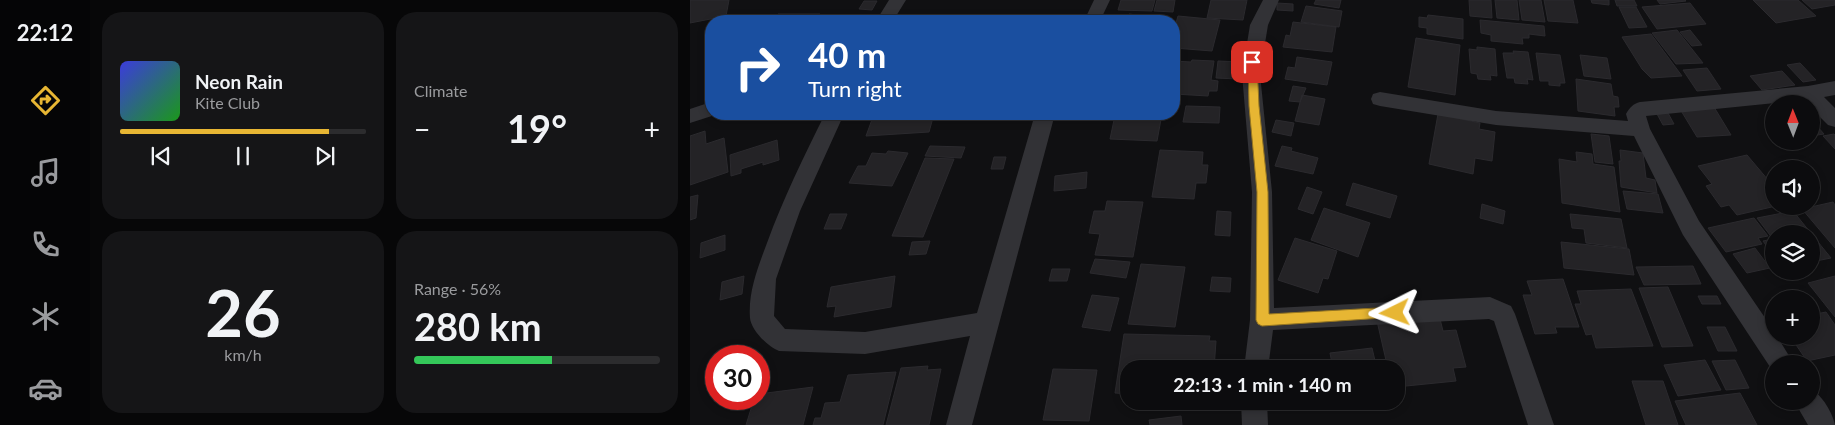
<!DOCTYPE html>
<meta charset="utf-8">
<style>
:root{--surface:#0c0c0e;--page:#151517;--text:#f1f3f6;--muted:#9a9b9e;--line:#2c2c2e;--accent:#e7b633}
body{margin:0;font-family:Lato,sans-serif;background:var(--page);color:var(--text);height:100vh;display:flex;flex-direction:column;font-size:19px;white-space:nowrap}
*{box-sizing:border-box;margin:0}
p{font-size:16px;color:var(--muted)}
.icon{flex:none;width:28px;height:28px;fill:none;stroke:currentColor;stroke-width:2;stroke-linecap:round;stroke-linejoin:round}
.map{position:relative;flex:1;overflow:hidden}
.details{display:flex;flex-direction:column;gap:12px;padding:12px;background:#070708;width:600px}
.details>*{flex:none}
.guide{position:absolute;left:15px;top:15px;width:475px;height:105px;border-radius:20px;box-shadow:0 2px 8px #0003,0 0 0 1px var(--line);background:#1a4fa0;color:#fff;overflow:hidden}
.needle{width:32px;rotate:359deg}
.controls{position:absolute;left:1075px;top:95px;display:grid;gap:10px}
.controls a{display:grid;place-items:center;width:55px;height:55px;border-radius:50%;background:var(--surface);box-shadow:0 2px 8px #0003,0 0 0 1px var(--line);font-size:25px}
.speed{position:absolute;left:15px;top:345px;display:flex;gap:10px;font-size:25px;font-weight:700;text-align:center}
.speed>*{display:grid;place-content:center;width:65px;height:65px;border-radius:50%;background:var(--surface);box-shadow:0 2px 8px #0003,0 0 0 1px var(--line);line-height:1}
.speed .limit{border:8px solid #d22;background:#fff;color:#111}
.pin{position:absolute;display:grid;place-items:center;width:42px;height:42px;color:#fff;margin:-21px;border-radius:10px;box-shadow:0 2px 8px #0006}
.me{position:absolute;width:55px;margin:-28px;rotate:267deg;stroke-linejoin:round;filter:drop-shadow(0 0 4px #0008)}
.turn{display:flex;align-items:center;gap:18px;height:105px;padding:0 20px;font-size:22px}
.turn .icon{width:65px;height:65px;stroke-width:2.5}
.turn b{display:block;font-size:35px;line-height:42px}
.big{font-size:38px;font-weight:700;line-height:1.1}
.details .tile{flex:1;display:flex;flex-direction:column;justify-content:center;gap:8px;min-width:0;padding:0 18px;border-radius:20px;background:var(--page)}
.details .dial{align-items:center;gap:0}
.dial b{font-size:65px;line-height:1}
.song{display:flex;align-items:center;gap:15px}
.cover{width:60px;height:60px;border-radius:8px;background:linear-gradient(135deg,hsl(240 70% 55%),hsl(120 70% 35%))}
.played{height:5px;border-radius:2px;background:linear-gradient(90deg,var(--accent) 85%,var(--line) 85%)}
.keys{display:flex;justify-content:space-around;direction:ltr}
.heat{display:flex;justify-content:space-between;align-items:center;font-size:28px;direction:ltr}
.charge{height:8px;border-radius:4px;background:linear-gradient(90deg,#34c759 56%,var(--line) 0)}
.details .tiles{flex:1;display:grid;gap:12px;grid-template-columns:repeat(2,1fr)}
.trip{position:absolute;left:430px;top:360px;width:285px;height:50px;border-radius:20px;background:var(--surface);box-shadow:0 2px 8px #0003,0 0 0 1px var(--line);font-weight:700;line-height:50px;text-align:center}
main{display:flex;flex:1;min-height:0}
.menu{display:flex;flex-direction:column;width:90px;justify-content:space-around;align-items:center;background:#050506;color:var(--muted)}
.menu .icon{width:35px;height:35px}
.menu .current{color:var(--accent)}
.menu b{font-size:22px;color:var(--text)}
.map>svg:first-child{display:block}
</style>
<main>
<nav class="menu">
<b>22:12</b>
<svg class="icon current" aria-label="directions" viewBox="0 0 24 24"><path d="M12 3l9 9-9 9-9-9zM9 14v-3h6M13 9l2 2-2 2"/></svg>
<svg class="icon" aria-label="music" viewBox="0 0 24 24"><path d="M9 18V5l10-2v13"/><circle cx="6" cy="18" r="3"/><circle cx="16" cy="16" r="3"/></svg>
<svg class="icon" aria-label="phone" viewBox="0 0 24 24"><path d="M5 4h4l2 5-3 2q2 4 5 5l2-3 5 2v4C11 20 4 13 5 4z"/></svg>
<svg class="icon" aria-label="climate" viewBox="0 0 24 24"><path d="M12 3v18M4 7l16 10M4 17L20 7"/></svg>
<svg class="icon" aria-label="car" viewBox="0 0 24 24"><path d="M5 17H2v-5l4-1 3-4h7l3 4 3 1v5h-3M9 17h6M6 11h13"/><circle cx="7" cy="17" r="2"/><circle cx="17" cy="17" r="2"/></svg>
</nav>
<section class="details">
<div class="tiles">
<div class="tile">
<div class="song"><i class="cover"></i><div><b>Neon Rain</b><p>Kite Club</p></div></div>
<div class="played"></div>
<div class="keys"><svg class="icon" aria-label="previous" viewBox="0 0 24 24"><path d="M18 5L8 12l10 7zM5 5v14"/></svg><svg class="icon" aria-label="pause" viewBox="0 0 24 24"><path d="M8 5v14M16 5v14"/></svg><svg class="icon" aria-label="next" viewBox="0 0 24 24"><path d="M6 5l10 7-10 7zM19 5v14"/></svg></div>
</div>
<div class="tile"><p>Climate</p>
<div class="heat"><a>−</a><b class="big">19°</b><a>+</a></div>
</div>
<div class="tile dial"><b>26</b><p>km/h</p></div>
<div class="tile"><p>Range · 56%</p><b class="big">280 km</b><div class="charge"></div></div>
</div>
</section>
<div class="map">
<svg width="1145" height="425" viewBox="0 0 1145 425">
<rect width="100%" height="100%" fill="#101012"/>
<!-- building -->
<path fill="#242326" stroke="#2b2a2e" d="M0,0H39L36,16L0,23Z
M431,0H465L462,11L428,10Z
M467,0H485L483,12L464,11Z
M521,0H557L553,20L517,18Z
M626,0H651L649,8L624,4Z
M779,0H801L802,18L780,16Z
M805,0H827L829,20L807,18Z
M829,0H851L855,22L832,20Z
M854,0H883L888,23L858,21Z
M901,0H919V5L902,3Z
M925,0H944L947,6H927Z
M967,0H995L996,1L970,4Z
M1063,0H1108L1126,16L1086,23Z
M1112,0H1145V5L1122,9Z
M174,1H187L182,10L169,9Z
M587,3L603,4V11L587,10Z
M1000,3L1016,24L967,29L952,7Z
M616,6L652,11L649,27L611,22Z
M929,7H946L957,27L939,28Z
M88,14H130L126,21H84Z
M439,14L480,19L479,21H425L427,15L438,17Z
M738,15L773,19V39L737,34V28L729,27V17L737,18Z
M488,16L530,20L522,51L484,48V30Z
M264,17H295L293,21H262Z
M305,19L348,20L304,21Z
M790,20L854,26L855,36L839,34V38H832L833,44L801,41V35L791,33Z
M603,22L646,27L642,52L593,47L596,35L600,36Z
M987,30L1013,63L986,64L962,33Z
M1000,30L1012,45L1002,46L990,32Z
M961,34L992,76L961,78L952,69L932,37Z
M726,38L770,45L765,95L718,87Z
M787,47L805,49L807,76L800,75L801,80L788,79L787,74L781,73L779,49L787,50Z
M823,51L838,52L843,80L837,79L838,84L825,83L824,78H817L813,53H824Z
M846,53L870,55L875,83H870V86L859,85V81H850Z
M890,55L917,58L921,79L894,76Z
M607,57L642,62L637,85L595,79L598,67L605,68Z
M502,60L524,61L521,80L528,81L527,91H519L518,96L484,94V61L501,62Z
M528,61L550,62L548,79L526,78Z
M1110,63L1126,80L1113,82L1097,65Z
M1017,68L1031,89L1007,91L993,70Z
M1092,71L1105,85L1072,90L1060,76Z
M886,79L921,84L923,96L928,97L929,107H924L925,116L888,111Z
M603,86L616,88L610,102L599,101Z
M612,95L635,99L629,125L605,121Z
M496,106L530,107L529,123L493,122Z
M1024,107L1041,135L1007,137L990,109Z
M978,113L984,124L973,125L967,114Z
M184,114H244L239,132L176,136Z
M432,114H472L467,141L420,139L424,120H430Z
M748,114L790,123L789,129L805,132L802,161L785,158L783,174L739,164Z
M1121,119L1134,134L1121,136Z
M586,120L604,123L601,136L582,132Z
M15,131L16,144L34,138L38,172L0,185V136Z
M901,134L919,136L923,164L905,162Z
M1144,134L1145,135V149L1133,136Z
M87,140L89,160L73,165V162L51,169V173L41,176L40,155Z
M240,146L275,147L271,158L235,156Z
M592,146L602,148L601,151L628,158L623,174L585,166Z
M470,150L513,152L512,165H518L516,183H506L504,199L462,197Z
M930,150L953,153L956,178L965,180L967,193L931,187L929,161H931Z
M198,151L218,153L202,186L159,183L168,166H176L182,153L196,154Z
M886,152L902,154L903,164L924,167L930,212L872,203L869,159L887,162Z
M1057,155L1084,187V206H1086L1047,215L1039,205L1031,207L1016,186L1022,184L1008,166Z
M304,157H316L313,169H301Z
M235,158L264,159L233,237L202,236Z
M397,172L396,188L364,191L365,176Z
M663,183L707,196L700,218L656,205Z
M617,187L632,192L623,214L608,209Z
M933,191L968,194L973,213L937,209Z
M8,195L6,218L0,220V197Z
M417,201L453,202L443,257L405,255L410,234L399,233L404,211H415Z
M1143,202L1145,205V248L1112,209Z
M792,204L815,211L813,224L790,218Z
M634,208L680,223L668,257L621,240Z
M527,211L541,212L540,236L525,235Z
M1103,211L1141,258L1121,262V234H1084L1083,255L1073,241L1083,239L1067,218Z
M140,214H157L151,229H134Z
M880,214L931,219L937,248L896,243L894,229L882,228Z
M1064,218L1078,236L1068,238L1072,244L1036,252L1018,228Z
M35,235V250L10,258L11,243Z
M605,238L647,251L638,279L633,278L628,293L588,280Z
M240,241L236,254L219,255L222,242Z
M871,242L939,249L944,275L874,268Z
M1065,248L1080,268L1057,273L1043,254Z
M405,259L440,262L436,278L400,273Z
M451,264L495,267L485,327L438,324Z
M1003,266L1011,284L954,285L946,267Z
M362,269H380L377,281H359Z
M54,276L52,294L30,300L32,282Z
M205,276L201,307L144,317L146,306L137,307L141,287Z
M1145,276V317L1118,283Z
M522,277L541,278L540,292L520,291Z
M873,279L889,327H865L867,333L845,334L833,295H842L837,281Z
M978,287L1003,346L972,347L949,288Z
M941,289L963,346L906,348L902,334L896,335L885,304H891L887,291Z
M402,295L429,298L420,331L392,327Z
M1008,296H1027L1031,304H1012Z
M1136,312L1145,325V355L1117,361L1100,336H1121V315Z
M749,315L753,331L766,330L776,367L763,368L766,381L706,387V369H698L687,321Z
M1017,327H1035L1047,351H1028Z
M434,334L520,336L519,341H526L524,369H439V394L425,393Z
M682,348L687,369H643L640,353Z
M1015,360L1031,390L988,396L974,365Z
M1045,360L1059,388L1036,390L1022,361Z
M238,366L237,370L251,369L239,425H196L211,368Z
M363,369L407,370L399,421L353,420Z
M206,372L193,425H123L125,418H131L135,403L150,402L158,375Z
M942,381H973L988,425H956Z
M123,387L113,425H56L64,399H69V394Z
M1050,393L1067,425H996L985,401Z
M649,401H694V402L650,407Z
M491,416L492,425H460L459,420Z"/>
<g fill="none" stroke-linecap="round" stroke-linejoin="round">
<!-- street -->
<path fill="#323236" fill-rule="evenodd" d="M199,0H216L203,21H186Z
M404,0H420L410,21H394Z
M573,0H589L578,25L570,74L582,192L584,308L800,297L821,306L825,314L864,425H838L804,321L799,319L583,330L578,369H554L560,320L562,192L552,74L560,25Z
M1145,81V95L1134,97L1145,108V127L1138,125L1121,108V104H1117L1114,100L956,116L960,129L1009,221L1084,331V336H1087L1104,364H1084V373L993,235L944,136L806,125L690,106L683,104L681,99L683,94L690,92L806,111L938,121L936,114C940,107 943,104 950,102L1118,86Z
M21,102V114H28L0,123V109Z
M135,114H154L110,211L86,279L84,316L95,329L175,332L287,313L345,114H365L282,425H256L280,336L175,354L89,351C78,347 61,330 60,318C58,292 68,267 77,243C93,199 114,156 135,114Z
M1121,390C1132,394 1143,414 1145,425H1118L1104,401H1121Z
M551,401H577L578,425H552Z"/>
</g>
<!-- route -->
<path fill="#e7b633" stroke="#967621" d="M562,58L567,62L569,106L578,192L579,314L705,307L709,309L711,313L709,317L572,326L568,324L566,320L567,192L559,106L558,62Z"/>
</svg>
<div class="controls">
<a><svg class="needle" viewBox="-14 -14 28 28"><path d="M0-13l5 13h-10z" fill="#e53935"/><path d="M0 13l5-13h-10z" fill="#9a9b9e"/></svg></a>
<a><svg class="icon" aria-label="sound" viewBox="0 0 24 24"><path d="M4 9h4l5-4v14l-5-4H4zM17 9q2 3 0 6"/></svg></a>
<a><svg class="icon" aria-label="layers" viewBox="0 0 24 24"><path d="M12 4l9 5-9 5-9-5zM3 14l9 5 9-5"/></svg></a>
<a>+</a>
<a>−</a>
</div>
<div class="speed"><div class="limit">30</div></div>
<div class="pin" style="left:562px;top:62px;background:#d93025"><svg class="icon" aria-label="arrive" viewBox="0 0 24 24"><path d="M6 21V4h12l-3 4 3 4H6"/></svg></div>
<svg class="me" style="left:705px;top:313px" viewBox="-20 -20 40 40"><path d="M0-17L14 15 0 8-14 15z" fill="#e7b633" stroke="#fff" stroke-width="4"/></svg>
<div class="trip">22:13 · 1 min · 140 m</div>
<div class="guide">
<div class="turn"><svg class="icon" aria-label="right" viewBox="0 0 24 24"><path d="M7 20v-9h11M14 6l5 5-5 5"/></svg><div><b>40 m</b>Turn right</div></div>
</div>
</div>
</main>
